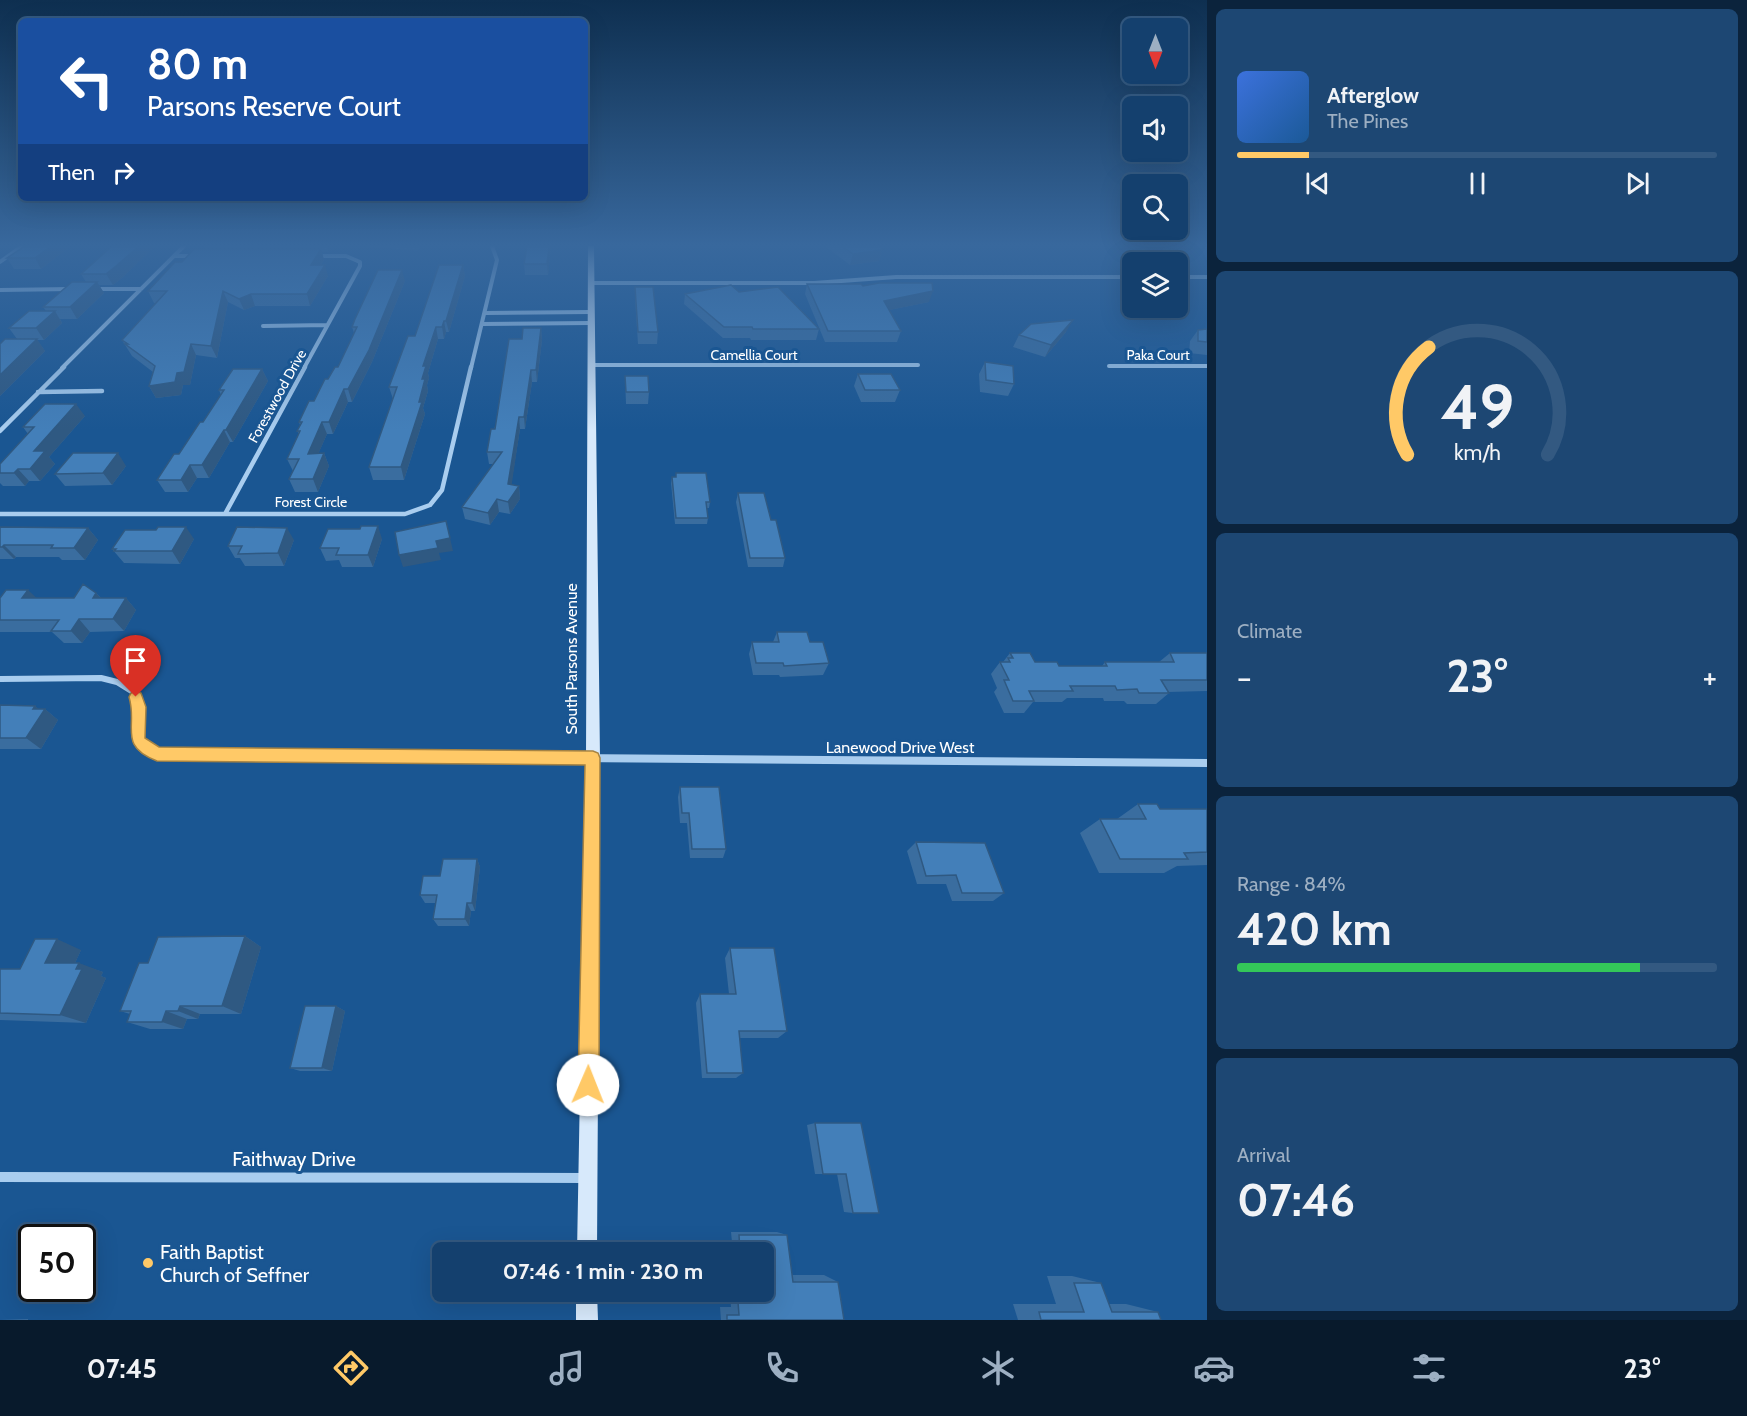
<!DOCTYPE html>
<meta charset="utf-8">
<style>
:root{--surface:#14406e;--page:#1d4773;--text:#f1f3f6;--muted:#9dafc2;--line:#335981;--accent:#ffc967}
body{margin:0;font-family:Cabin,sans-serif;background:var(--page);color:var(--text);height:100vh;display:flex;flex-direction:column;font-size:22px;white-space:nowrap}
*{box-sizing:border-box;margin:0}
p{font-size:20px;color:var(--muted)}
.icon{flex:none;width:33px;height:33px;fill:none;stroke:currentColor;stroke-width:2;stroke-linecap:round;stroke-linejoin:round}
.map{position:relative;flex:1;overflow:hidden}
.side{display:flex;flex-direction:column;gap:9px;padding:9px;background:#0b233c;width:540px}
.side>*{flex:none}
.guide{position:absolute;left:18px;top:18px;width:570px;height:183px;border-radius:9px;box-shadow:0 6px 24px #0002,0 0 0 2px var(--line);background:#1a4fa0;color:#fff;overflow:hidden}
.needle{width:39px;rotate:180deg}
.tools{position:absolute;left:1122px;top:18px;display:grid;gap:12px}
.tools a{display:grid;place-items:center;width:66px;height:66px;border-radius:9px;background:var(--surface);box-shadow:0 6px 24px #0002,0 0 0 2px var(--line);font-size:30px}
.speed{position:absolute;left:18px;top:1224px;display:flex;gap:12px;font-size:30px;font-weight:700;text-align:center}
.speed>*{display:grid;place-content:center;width:78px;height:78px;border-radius:50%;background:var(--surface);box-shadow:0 6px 24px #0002,0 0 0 2px var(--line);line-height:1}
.speed .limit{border:3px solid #111;border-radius:9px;background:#fff;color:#111}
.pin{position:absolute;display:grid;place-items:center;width:51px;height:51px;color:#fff;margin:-62px -26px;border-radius:50% 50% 50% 0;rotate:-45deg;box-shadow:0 0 6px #0007}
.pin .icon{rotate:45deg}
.me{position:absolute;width:66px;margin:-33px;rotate:1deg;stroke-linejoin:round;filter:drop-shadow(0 0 4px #0008)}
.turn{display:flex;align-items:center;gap:21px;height:126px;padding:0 30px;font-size:27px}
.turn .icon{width:78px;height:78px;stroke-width:2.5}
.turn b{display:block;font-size:42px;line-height:51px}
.then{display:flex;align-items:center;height:57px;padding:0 30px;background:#0003;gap:12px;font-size:22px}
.big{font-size:45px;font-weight:800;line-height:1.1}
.side .widget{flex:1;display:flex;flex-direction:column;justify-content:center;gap:9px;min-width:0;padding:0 21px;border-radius:9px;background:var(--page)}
.side .dial{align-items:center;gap:0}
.dial svg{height:156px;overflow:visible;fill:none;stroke:var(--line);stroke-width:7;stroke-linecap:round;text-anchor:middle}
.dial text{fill:var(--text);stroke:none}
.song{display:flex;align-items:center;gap:18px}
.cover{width:72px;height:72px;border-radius:9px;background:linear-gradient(135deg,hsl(220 70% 55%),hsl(210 70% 35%))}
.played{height:6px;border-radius:3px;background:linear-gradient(90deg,var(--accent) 15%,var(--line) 15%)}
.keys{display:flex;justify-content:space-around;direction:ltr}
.heat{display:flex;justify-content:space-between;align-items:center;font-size:33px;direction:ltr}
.charge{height:9px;border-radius:4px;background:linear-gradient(90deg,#34c759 84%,var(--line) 0)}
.trip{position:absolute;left:432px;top:1242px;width:342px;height:60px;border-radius:9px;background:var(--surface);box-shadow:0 6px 24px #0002,0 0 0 2px var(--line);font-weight:800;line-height:60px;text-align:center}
.tabs{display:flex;height:96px;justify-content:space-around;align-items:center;background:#081a2c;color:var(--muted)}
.tabs .icon{width:42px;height:42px}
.tabs .active{color:var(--accent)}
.tabs b{font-size:27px;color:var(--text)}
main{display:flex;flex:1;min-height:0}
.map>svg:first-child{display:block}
</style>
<main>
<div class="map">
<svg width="1207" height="1320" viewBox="0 0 1207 1320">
<rect width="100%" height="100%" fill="#1a5692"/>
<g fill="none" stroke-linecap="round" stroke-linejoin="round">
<!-- street-far4 -->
<path stroke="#a9cdef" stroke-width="4" d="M175,256H195
M0,262L22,246
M1178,277H1207
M590,283H814L896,277H1132
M94,289H141
M0,290L71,289
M485,313L590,312
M482,324L590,323
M263,326L327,325
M591,365H918
M1109,366H1207
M62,368L184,246
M304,368L360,266V262L346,256H316
M471,368L497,260L492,246"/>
<!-- street-far3 -->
<path stroke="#a9cdef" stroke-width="4.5" d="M38,392L102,391
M0,431L64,367
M0,514H405L430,505L442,490L471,367
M225,514L305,367"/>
<!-- street-far2 -->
<path stroke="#a9cdef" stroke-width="6" d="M0,679L101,678L117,682L133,692L137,708V727"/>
<!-- street-far1 -->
<path stroke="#a9cdef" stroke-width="8" d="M137,725L138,741L157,754L172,755L1207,763"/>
<!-- street -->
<path stroke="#a9cdef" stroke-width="10" d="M0,1177L587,1178"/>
<!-- secondary -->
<path fill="#d7e9fb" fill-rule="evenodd" d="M588,246H594L600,758L597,1252H577L586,758Z
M576,1292H597L598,1320H576Z"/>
</g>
<!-- wall -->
<path fill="#3a6d9f" d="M25,246H71L41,269H14L7,258Z
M112,246H155L122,278L113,285H99L104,293L77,319H60L62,323L44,340H37L45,351L0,396V344L17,339L9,328L46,311L43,307L86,282L81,274Z
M204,246H333L329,252H322L324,260L321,265L328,276L310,306H255L244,310L228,302L217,358L196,355L190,385H183L181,395L156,398L149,386L153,372L132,356L122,340L156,303H154L148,291L182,262L206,249Z
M365,246H420L418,251Z
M527,246H551L548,275H525L524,264Z
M825,246H880L882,250L879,261L850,265Z
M463,265L465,276L449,332H446L444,339H438L428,373L429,378L427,385L428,391L423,408L425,414L404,480H373L369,467L393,399L389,387L415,336Z
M405,281L372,362L352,402H348L333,434H327L318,454L324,453L329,466L318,492H295L289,479L293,471L287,459L299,434L297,431L300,425L299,422L338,367L354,333L352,327Z
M807,284L863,286L929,302L889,310L901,331L897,342H825L805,294Z
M635,287L658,332L657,344H638L635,298Z
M739,292L819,329L816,340H751L750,338H723L684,304L685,294Z
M541,328L542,340L537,382H532L525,429H520L511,485L519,486L520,499L510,514L499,512L490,525L465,519L462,507L493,464H489L487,452L522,339Z
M1207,329V355L1189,353L1190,341L1198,330Z
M1066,332L1045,357L1013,347L1019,335Z
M985,362L1014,384L1008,396L980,392L979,374Z
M262,369L268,381L233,442H230L209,478H197L188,492H165L157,480L179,454L203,422L221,395L219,390Z
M858,374L900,390L895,402H861L854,386Z
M625,376L649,392L648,404H626Z
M85,416L49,457L55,464L40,481H29L25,486H3L0,483V464L28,434L23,427Z
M126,466L112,485L65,486L55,474Z
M676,473L710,502L709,508H707L708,518L707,524H675L671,483L672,477H676Z
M738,493L771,520L785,558L783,567H748L736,502Z
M0,527L88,528L98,540L85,560H62L59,557H16L14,559H0Z
M156,530L194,539L180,564L124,563L112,549Z
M382,539L373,567H342L339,560L326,561L320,548Z
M294,540L284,566H245L240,558H235L228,546Z
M96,593L101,598H126L136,610L124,631L90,632L82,643H64L52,632H0V598H74Z
M777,632L810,642L829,663L823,675L780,677L779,675H753L749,654L752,642H773Z
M1010,653L1035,662L1059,666H1102L1105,662H1159L1170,653H1207V691L1168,692L1169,693L1156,704H1127L1124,701H1104L1103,698H1067L1062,702H1033L1024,713H1004L994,692L997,688L991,674L1000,662H1003Z
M0,705L35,706L38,709H45L58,720L41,749H0Z
M680,787L726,849L723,858H690L687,823H680L678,797Z
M1138,804L1160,809H1207V865L1177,866L1164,873H1099L1080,833L1100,819H1117Z
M916,842L1004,893L993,901H952L946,884H917L907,851Z
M477,859L480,867L475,911H471L469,926H438L433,919L436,903H425L420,895L440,876Z
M245,936L261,947L241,1014H200L198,1019H187L183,1029H150L127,1022L130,1014L120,1011L148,963Z
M730,948L787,1031L778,1038H739L743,1073L736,1078H702L696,1003L700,994H729L725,958Z
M81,950L75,963L103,972L101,976L106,978L86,1023L0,1020V969H20Z
M336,1006L345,1011L332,1071H300L290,1068Z
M815,1123L879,1213H853L844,1212L837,1174H815L807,1125Z
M731,1232H777L787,1235L792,1275H824L838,1282L844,1320H721L720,1307H731L730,1295H733V1292H764V1252H733Z
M1047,1276H1072L1101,1283L1109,1304H1126L1158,1312L1161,1320H1018L1013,1304H1056Z
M0,1319H28V1320Z"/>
<!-- shaded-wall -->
<path fill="#2f5982" d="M51,246H71L41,269L35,258Z
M139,246H155L122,278L113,285L106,274Z
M327,246H333L329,252Z
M549,246H551L548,275L547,264Z
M321,249L324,260L314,276L311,265Z
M882,250L879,261L850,265L853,254Z
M325,265L328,276L310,306L307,294Z
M463,265L465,276L449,332L446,321Z
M402,270L405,281L372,362L352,402L348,389Z
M97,282L104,293L77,319L70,307Z
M223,291L228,302L217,358L211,346Z
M933,291L929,302L880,312L884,301Z
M251,294L255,306L244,310L239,299Z
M55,311L62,323L44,340L36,328Z
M1073,320L1066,332L1045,357L1051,345Z
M444,321L446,332L444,339L442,327Z
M436,327L438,339L428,373L429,378L427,385L428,391L423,408L425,414L404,480L401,467L419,402L423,366Z
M541,328L542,340L537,382L536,370Z
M37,339L45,351L0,396V375Z
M191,344L196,355L190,385H183L181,395L156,398L149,386Z
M262,369L268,381L233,442L226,430Z
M531,370L532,382L525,429L524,417Z
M344,389L348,402L333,434L329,422Z
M76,404L85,416L49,457L55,464L40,481L30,469L34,451Z
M519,417L520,429L510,496L508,484Z
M322,422L327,434L313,466L308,454Z
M224,430L230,442L209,478L202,465Z
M118,453L126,466L112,485L103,473Z
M324,453L329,466L318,492L313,479Z
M190,465L197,478L188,492L181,480Z
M18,469L29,481L25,486L14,473Z
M519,486L520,499L510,514L508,502Z
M497,499L499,512L490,525L488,513Z
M378,526L382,539L373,567L368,555Z
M186,527L194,539L180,564L172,551Z
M88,528L98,540L85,560L74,548Z
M287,528L294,540L284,566L278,553Z
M450,538L453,551L439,553L441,560L403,567L399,555L436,541Z
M4,545L16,557L14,559L2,547Z
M28,590L41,602L22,598Z
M96,593L107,605L93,598Z
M126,598L136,610L124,631L113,619Z
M79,619L90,632L82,643L71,631Z
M35,706L43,712L45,709L58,720L41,749L26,738L33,709Z
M477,859L480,867L475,911L472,903Z
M467,903L471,911L469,926L465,919Z
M245,936L261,947L241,1014L222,1006Z
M57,939L81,950L71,972L45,963Z
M79,963L103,972L101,976L106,978L86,1023L60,1015Z
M180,1006L200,1014L198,1019L178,1011Z
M336,1006L345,1011L332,1071L322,1068Z
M166,1011L187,1019L183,1029L162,1022Z"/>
<!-- building -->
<path fill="#437fb9" stroke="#2f5982" stroke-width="1.5" d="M25,246H51L35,258H7Z
M112,246H139L116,266L106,274H81Z
M527,246H549L547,264H524Z
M842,246H880L882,250L853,254Z
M194,249H321L311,265H325L307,294H251L239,299L223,291L211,346L191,344L184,372L177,373L175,382L149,386L155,366L125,344H128L122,340L167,291H148L175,262H182Z
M439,265H463L446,321H444L442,327H436L423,366H426L422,379H425L419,402H422L401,467H369L397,387H389L408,336H415Z
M378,270H402L369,350L348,389H344L329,422H322L308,454L324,453L313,479H289L299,459H287L300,431H297L302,422H299L309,401H314L325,379H328L335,367H338L357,327H352L355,319Z
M72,282H97L70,307H43Z
M879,283H932L933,291L884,301L901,331H828L807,284H861L863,286Z
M731,285L739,292L778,287L819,329H753L752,327H724L685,294Z
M635,287H653L658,332H638Z
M29,311H55L36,328H9Z
M1073,320L1051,345L1019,335L1031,324Z
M523,328H541L536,370H531L524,417H519L508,484L519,486L508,502L497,499L488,513L462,507L502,452H487L491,429H495L509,339H522Z
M1207,329V342L1198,341V330Z
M5,339H37L0,375V344Z
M985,362L1013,366L1014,384L986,380Z
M233,369H262L226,430H224L202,465H190L181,480H157L174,454H179L200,422H203L224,390H219Z
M858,374H891L900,390H865Z
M625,376H648L649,392H626Z
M45,404H76L34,451H45L30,469H18L14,473H0V464L34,427H23Z
M73,453H118L103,473L55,474Z
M676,473H706L710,502H706L708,518H676L672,477H676Z
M738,493H764L771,520H776L785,558H750Z
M446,521L450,538L436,541L438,548L399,555L395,532Z
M361,526H378L368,555H336L339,548H320L328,529H360Z
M0,527L88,528L74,548H51L53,545H4L2,547H0Z
M158,527H186L172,551H114L116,549H112L125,530H156Z
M237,527L287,528L278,553L238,554L242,546H228Z
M83,584L96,593L93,598H126L113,619H79L71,631H51L59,620H0V598L6,590H28L22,598H74Z
M777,632H807L810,642H823L829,663L784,666L783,663H756L752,642H779Z
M1010,653H1030L1035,662H1057L1059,666H1107L1105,662H1174L1170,653H1207V680H1161L1169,693H1139L1137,689L1117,690L1115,686H1070L1073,691H1029L1034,701H1013L1004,680H1009L1000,662H1010L1008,658H1013Z
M0,705L35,706L33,709H45L26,738H0Z
M680,787H719L726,849H692L689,813H682Z
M1138,804H1157L1160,809H1207V852L1184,853L1188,859H1120L1100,819H1146Z
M916,842L985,843L1004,893H962L956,875L926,876Z
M443,859H477L472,903H467L465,919H433L437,895H420L423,876H440Z
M245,936L222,1006H180L178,1011H166L162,1022H127L131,1011H120L139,963H148L158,937Z
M35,939H57L45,963H79L76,969H82L60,1015L0,1013V969H20Z
M730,948H774L787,1031H739L743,1073H707L700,994H736Z
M305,1006H336L322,1068H290Z
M815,1123H861L879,1213H853L846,1174H823Z
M739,1235H787L793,1282H838L844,1320H727V1315H739L738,1302H741L740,1292H764V1252H740Z
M1074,1283H1101L1112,1312H1158L1161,1320H1041L1039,1312H1084Z"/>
<!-- sky -->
<linearGradient id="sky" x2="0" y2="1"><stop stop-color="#0e2f50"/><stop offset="0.57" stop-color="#38689d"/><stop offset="1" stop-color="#38689d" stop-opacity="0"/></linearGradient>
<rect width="1207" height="430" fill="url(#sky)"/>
<!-- route -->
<path fill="#ffc967" stroke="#a68343" stroke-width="1.5" d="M136,691L141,693L146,707L145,738L159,747L593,751L598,753L600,758L599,1085L596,1092L588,1095L581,1092L578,1085L585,765L157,761C117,746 138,726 129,697L131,693Z"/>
<!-- markers -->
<circle fill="#ffc967" stroke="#1a5692" stroke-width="2" cx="148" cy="1263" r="6"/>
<g text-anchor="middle" stroke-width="6" stroke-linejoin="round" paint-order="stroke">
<!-- far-street labels -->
<g font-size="14" fill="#fff" stroke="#1a5692">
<text x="754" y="360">Camellia Court</text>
<text x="1158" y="360">Paka Court</text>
<text transform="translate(277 396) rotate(-61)" y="5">Forestwood Drive</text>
<text x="311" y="507">Forest Circle</text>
</g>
<!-- street labels -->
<g font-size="16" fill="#fff" stroke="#1a5692">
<text transform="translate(571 659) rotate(-90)" y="6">South Parsons Avenue</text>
<text x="900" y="753">Lanewood Drive West</text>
</g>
<!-- near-street labels -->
<g font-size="20" fill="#fff" stroke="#1a5692">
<text x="294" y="1166">Faithway Drive</text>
</g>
<!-- near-poi labels -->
<g font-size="20" fill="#fff" stroke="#1a5692" text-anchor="start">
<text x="160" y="1259">Faith Baptist<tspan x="160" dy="23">Church of Seffner</tspan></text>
</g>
</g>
</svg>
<div class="tools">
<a><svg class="needle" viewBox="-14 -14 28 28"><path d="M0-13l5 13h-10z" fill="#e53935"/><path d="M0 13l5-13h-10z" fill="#9dafc2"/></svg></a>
<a><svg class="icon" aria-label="sound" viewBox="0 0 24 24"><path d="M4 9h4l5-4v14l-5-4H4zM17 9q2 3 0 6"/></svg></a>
<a><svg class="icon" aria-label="search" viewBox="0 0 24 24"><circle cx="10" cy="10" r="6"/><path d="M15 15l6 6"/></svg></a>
<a><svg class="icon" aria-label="layers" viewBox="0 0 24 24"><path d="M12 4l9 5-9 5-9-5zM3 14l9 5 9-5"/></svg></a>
</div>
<div class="speed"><div class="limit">50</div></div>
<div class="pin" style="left:136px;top:697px;background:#d93025"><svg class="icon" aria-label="arrive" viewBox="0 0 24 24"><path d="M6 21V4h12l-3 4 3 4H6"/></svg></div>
<svg class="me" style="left:588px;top:1085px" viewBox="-20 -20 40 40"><circle r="19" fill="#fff"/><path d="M0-13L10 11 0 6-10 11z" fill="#ffc967"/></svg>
<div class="trip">07:46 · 1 min · 230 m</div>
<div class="guide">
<div class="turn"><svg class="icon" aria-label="left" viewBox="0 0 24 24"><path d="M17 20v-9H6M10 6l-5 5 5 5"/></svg><div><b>80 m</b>Parsons Reserve Court</div></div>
<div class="then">Then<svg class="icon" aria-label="right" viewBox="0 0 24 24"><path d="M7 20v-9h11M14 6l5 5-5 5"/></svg></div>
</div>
</div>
<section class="side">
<div class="widget">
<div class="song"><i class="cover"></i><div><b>Afterglow</b><p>The Pines</p></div></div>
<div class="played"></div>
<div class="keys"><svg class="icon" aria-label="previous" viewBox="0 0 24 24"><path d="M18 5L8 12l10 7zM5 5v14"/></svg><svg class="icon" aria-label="pause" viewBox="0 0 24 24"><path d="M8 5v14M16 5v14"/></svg><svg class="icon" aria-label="next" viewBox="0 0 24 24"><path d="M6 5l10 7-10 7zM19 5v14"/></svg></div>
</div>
<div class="widget dial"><svg viewBox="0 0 100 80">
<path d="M14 69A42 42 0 1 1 86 69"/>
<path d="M14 69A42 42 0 0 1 25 14" stroke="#ffc967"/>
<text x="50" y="56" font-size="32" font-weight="700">49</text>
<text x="50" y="72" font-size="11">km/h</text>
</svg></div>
<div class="widget"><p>Climate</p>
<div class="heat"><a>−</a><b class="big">23°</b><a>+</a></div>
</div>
<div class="widget"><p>Range · 84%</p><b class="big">420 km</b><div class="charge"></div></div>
<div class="widget"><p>Arrival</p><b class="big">07:46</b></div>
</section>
</main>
<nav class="tabs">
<b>07:45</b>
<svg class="icon active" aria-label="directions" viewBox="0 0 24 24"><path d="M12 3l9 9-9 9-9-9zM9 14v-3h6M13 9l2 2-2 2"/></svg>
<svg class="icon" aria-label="music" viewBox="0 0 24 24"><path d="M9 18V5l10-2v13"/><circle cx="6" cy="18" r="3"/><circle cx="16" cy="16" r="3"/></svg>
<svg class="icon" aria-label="phone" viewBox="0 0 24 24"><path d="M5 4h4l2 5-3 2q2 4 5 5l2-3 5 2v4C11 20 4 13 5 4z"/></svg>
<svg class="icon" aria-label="climate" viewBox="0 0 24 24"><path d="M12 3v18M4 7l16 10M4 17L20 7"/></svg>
<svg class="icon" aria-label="car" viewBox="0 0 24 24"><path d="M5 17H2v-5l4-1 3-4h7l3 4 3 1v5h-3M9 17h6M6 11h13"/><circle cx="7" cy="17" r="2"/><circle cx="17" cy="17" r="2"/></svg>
<svg class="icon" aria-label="filters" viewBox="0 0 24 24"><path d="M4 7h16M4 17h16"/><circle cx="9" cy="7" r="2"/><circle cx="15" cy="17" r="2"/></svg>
<b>23°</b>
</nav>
